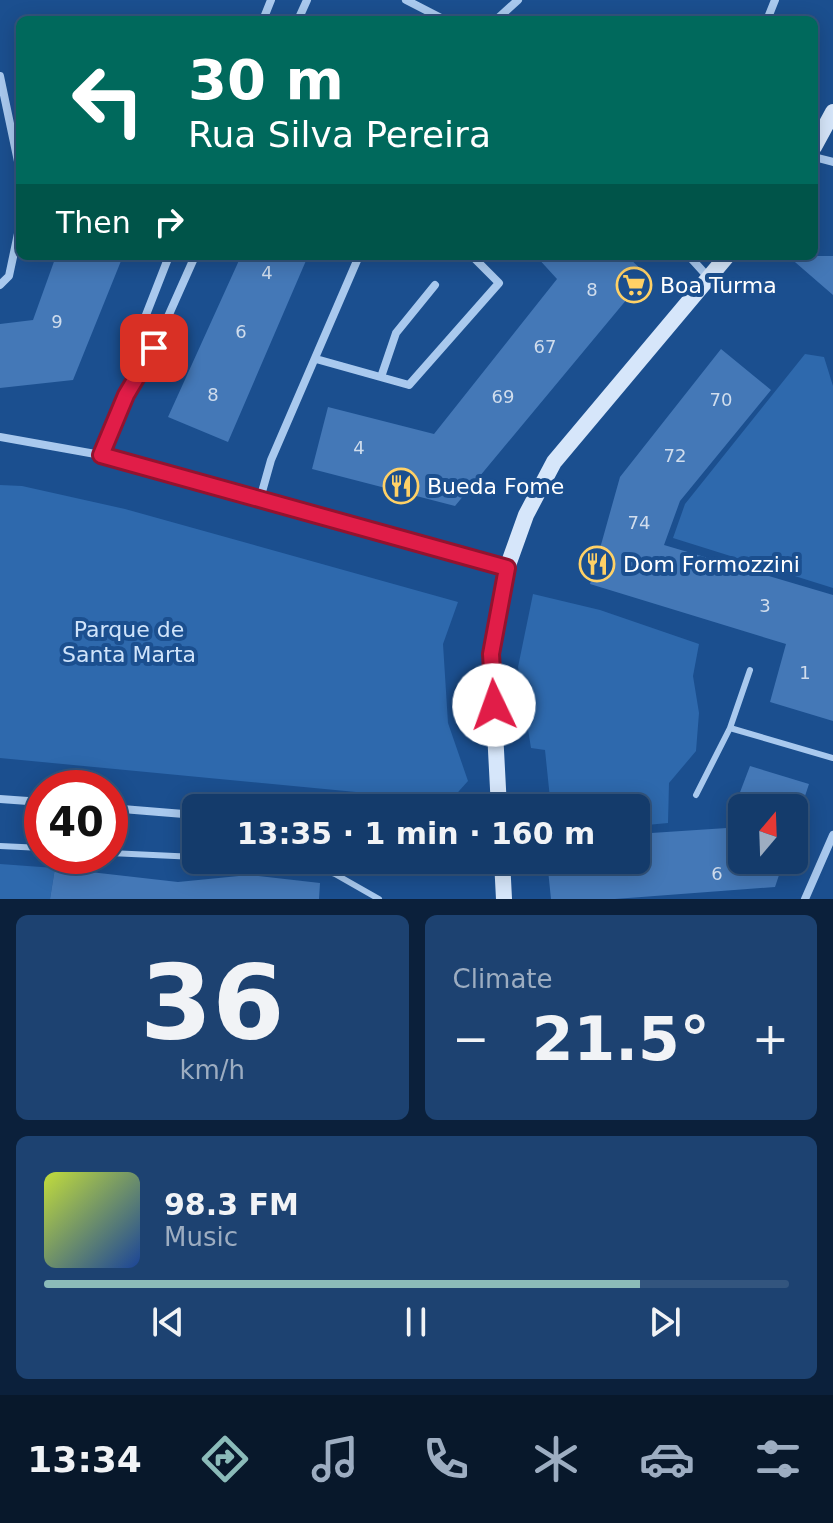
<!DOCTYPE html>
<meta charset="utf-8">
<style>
:root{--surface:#143b6b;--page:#1d4271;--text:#f1f3f6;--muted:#9dadc1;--line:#33557e;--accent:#8bbbb9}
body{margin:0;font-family:"DejaVu Sans",sans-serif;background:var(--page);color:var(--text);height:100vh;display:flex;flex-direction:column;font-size:30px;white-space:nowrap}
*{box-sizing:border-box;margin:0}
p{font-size:26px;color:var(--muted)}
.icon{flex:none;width:44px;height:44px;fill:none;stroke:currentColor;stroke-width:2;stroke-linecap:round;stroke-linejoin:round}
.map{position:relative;height:899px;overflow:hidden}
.side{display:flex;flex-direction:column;gap:16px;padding:16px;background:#0b203b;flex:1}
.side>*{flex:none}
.guide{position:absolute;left:16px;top:16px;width:802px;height:244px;border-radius:12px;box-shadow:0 4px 20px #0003,0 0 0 2px var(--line);background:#00695c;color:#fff;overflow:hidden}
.needle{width:52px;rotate:19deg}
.buttons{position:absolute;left:728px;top:794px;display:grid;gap:16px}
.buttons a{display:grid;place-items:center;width:80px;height:80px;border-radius:12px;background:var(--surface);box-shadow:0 4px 20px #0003,0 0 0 2px var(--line);font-size:40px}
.speed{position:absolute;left:24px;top:770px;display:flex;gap:16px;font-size:40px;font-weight:700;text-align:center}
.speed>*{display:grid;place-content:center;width:104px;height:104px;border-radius:50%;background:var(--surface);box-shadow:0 4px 20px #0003,0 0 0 2px var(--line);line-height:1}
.speed .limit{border:12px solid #d22;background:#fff;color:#111}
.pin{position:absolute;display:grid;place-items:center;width:68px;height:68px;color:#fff;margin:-34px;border-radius:16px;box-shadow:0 4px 12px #0006}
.me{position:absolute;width:88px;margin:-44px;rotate:357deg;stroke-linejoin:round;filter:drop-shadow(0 0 6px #0008)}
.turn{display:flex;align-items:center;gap:28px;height:168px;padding:0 40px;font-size:36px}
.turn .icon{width:104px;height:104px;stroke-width:2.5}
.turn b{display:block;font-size:56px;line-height:68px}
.then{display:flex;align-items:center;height:76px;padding:0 40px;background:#0003;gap:16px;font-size:30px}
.big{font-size:60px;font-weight:700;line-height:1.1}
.side .card{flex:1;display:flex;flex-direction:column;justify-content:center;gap:12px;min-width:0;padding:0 28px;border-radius:12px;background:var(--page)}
.side .dial{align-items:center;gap:0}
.dial b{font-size:104px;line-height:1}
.song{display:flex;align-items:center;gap:24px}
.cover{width:96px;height:96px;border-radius:12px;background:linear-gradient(135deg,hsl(70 70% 55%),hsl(220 70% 35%))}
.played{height:8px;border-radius:4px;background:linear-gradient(90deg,var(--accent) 80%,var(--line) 80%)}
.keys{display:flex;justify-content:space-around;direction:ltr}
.heat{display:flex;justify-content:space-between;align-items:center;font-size:44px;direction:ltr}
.side .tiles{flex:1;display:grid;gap:16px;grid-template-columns:1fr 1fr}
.card:last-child{grid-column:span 2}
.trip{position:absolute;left:182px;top:794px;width:468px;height:80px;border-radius:12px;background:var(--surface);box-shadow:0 4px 20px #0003,0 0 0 2px var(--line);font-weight:700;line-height:80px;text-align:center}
.tab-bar{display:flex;height:128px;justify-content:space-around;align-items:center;background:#08182b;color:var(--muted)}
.tab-bar .icon{width:56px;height:56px}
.tab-bar .active{color:var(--accent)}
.tab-bar b{font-size:36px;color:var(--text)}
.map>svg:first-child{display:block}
</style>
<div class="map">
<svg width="833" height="899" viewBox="0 0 833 899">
<rect width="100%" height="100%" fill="#1b4f8f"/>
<!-- green -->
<path fill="#2e69ad" d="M805,354L824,357L833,386V588L673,538L685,504Z
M0,485L22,486L125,509L458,602L443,644L448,723L468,781L450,801L0,758Z
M533,594L600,610L699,644L693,676L699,713L696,751L669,783L668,823L636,826V808H551L545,750L531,748L518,667Z
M0,864L55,868L50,899H0Z"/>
<!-- building -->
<path fill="#4478b7" d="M56,256H123L73,380L0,388V324L33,320Z
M241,256H308L228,442L168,417Z
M536,256H627L647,275L455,506L312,469L328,407L434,434L557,279Z
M788,256H833V295Z
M721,349L771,390L680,501L664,545L833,595V721L770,702L786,644L590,584L620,477Z
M750,766L809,784L801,808H734Z
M742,827V860H784L775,887L615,899H551L547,860H636V834Z
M55,868L178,882L249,875L320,883L319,899H50Z"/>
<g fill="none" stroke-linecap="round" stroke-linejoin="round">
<!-- lane -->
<path stroke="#a9c9ee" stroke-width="6" d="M750,670L730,728L833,758
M696,795L730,728
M0,846L42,848
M110,853L196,857
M253,860L304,862L335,874L379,899"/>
<!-- street -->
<path stroke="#a9c9ee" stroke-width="8" d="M406,0L445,20
M263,20L271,0
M298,20L307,0
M496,20L518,0
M767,20L775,0
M0,76L20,171
M814,157L833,162
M689,256L709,278
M0,285L9,276L20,224
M316,359L409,385L499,283L472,256
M381,377L396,333L435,285
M127,390L135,343L169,256
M0,437L101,455L506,568
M101,455L126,395L154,348L195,256
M260,499L271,460L359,256
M0,799L42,802
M110,808L196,815
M805,899L833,835"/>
<!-- secondary -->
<path stroke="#d6e6fa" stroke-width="16" d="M814,147L833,112
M499,808L491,654L507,568L526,515L554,462L727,256
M502,860L504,899"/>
</g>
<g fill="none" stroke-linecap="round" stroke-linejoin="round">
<!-- route casing -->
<g stroke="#92132f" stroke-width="20">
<path id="route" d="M154,348L126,395L101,455L507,568L491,654L494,705"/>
</g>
<!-- route -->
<use href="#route" stroke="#e11d48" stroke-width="14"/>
</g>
<!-- icons -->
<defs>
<g id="supermarket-ring" transform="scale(1.8)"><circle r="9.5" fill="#1b4f8f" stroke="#ffd166" stroke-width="1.5"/><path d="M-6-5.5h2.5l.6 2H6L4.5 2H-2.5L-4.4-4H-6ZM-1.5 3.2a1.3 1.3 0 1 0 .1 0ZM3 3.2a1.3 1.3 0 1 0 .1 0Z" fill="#ffd166"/></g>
<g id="restaurant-ring" transform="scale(1.8)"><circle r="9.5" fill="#1b4f8f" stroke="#ffd166" stroke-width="1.5"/><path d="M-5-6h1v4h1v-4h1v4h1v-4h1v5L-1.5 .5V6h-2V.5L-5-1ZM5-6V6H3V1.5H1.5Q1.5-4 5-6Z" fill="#ffd166"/></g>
</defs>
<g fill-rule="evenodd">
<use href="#supermarket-ring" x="634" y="285"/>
<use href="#restaurant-ring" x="401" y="486"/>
<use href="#restaurant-ring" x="597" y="564"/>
</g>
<g text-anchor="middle" stroke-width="8" stroke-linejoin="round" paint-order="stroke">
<!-- number labels -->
<g font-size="18" fill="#d0dded">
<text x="267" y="279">4</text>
<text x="592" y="296">8</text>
<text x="57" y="328">9</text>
<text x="241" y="338">6</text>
<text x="545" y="353">67</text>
<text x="213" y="401">8</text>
<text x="503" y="403">69</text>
<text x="721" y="406">70</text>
<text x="359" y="454">4</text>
<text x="675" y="462">72</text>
<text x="639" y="529">74</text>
<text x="765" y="612">3</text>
<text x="805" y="679">1</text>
<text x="717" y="880">6</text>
</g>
<!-- poi labels -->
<g font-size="22" fill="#fff" stroke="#1b4f8f" text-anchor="start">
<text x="660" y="293">Boa Turma</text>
<text x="427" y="494">Bueda Fome</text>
<text x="623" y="572">Dom Formozzini</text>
</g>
<!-- park labels -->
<g font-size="22" fill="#cfe3fa" stroke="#1b4f8f">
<text x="129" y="637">Parque de<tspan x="129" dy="25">Santa Marta</tspan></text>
</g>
</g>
</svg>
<div class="buttons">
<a><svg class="needle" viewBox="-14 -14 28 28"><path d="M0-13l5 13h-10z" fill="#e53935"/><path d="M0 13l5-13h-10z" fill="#9dadc1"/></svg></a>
</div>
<div class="speed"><div class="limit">40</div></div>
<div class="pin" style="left:154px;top:348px;background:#d93025"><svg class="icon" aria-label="arrive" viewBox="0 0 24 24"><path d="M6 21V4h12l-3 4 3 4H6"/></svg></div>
<svg class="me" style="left:494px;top:705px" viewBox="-20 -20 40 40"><circle r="19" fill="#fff"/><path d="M0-13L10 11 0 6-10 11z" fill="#e11d48"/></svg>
<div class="trip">13:35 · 1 min · 160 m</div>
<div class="guide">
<div class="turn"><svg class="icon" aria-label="left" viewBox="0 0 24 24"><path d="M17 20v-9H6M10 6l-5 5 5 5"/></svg><div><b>30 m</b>Rua Silva Pereira</div></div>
<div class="then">Then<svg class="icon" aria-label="right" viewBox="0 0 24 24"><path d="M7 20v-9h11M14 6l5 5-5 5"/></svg></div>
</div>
</div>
<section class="side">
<div class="tiles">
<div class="card dial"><b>36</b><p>km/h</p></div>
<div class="card"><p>Climate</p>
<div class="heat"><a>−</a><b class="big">21.5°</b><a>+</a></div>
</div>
<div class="card">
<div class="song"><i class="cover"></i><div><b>98.3 FM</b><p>Music</p></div></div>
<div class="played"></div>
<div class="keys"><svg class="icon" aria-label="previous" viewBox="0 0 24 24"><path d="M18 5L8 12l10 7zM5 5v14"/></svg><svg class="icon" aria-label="pause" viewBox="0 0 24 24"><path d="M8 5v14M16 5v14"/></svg><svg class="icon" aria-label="next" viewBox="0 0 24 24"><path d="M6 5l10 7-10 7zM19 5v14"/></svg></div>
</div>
</div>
</section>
<nav class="tab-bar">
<b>13:34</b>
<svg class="icon active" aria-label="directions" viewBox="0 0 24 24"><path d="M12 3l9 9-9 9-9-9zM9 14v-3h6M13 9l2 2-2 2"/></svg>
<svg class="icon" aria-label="music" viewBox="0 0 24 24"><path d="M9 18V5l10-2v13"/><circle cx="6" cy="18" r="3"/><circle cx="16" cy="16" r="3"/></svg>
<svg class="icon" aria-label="phone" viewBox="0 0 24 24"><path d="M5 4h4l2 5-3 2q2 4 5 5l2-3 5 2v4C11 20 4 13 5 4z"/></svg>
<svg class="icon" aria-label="climate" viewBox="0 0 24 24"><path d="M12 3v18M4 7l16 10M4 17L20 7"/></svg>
<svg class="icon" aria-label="car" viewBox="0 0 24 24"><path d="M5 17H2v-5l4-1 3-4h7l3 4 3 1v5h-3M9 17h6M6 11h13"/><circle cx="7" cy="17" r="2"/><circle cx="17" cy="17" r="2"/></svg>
<svg class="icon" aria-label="filters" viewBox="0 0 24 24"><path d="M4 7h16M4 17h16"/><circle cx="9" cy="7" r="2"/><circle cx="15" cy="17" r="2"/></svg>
</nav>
